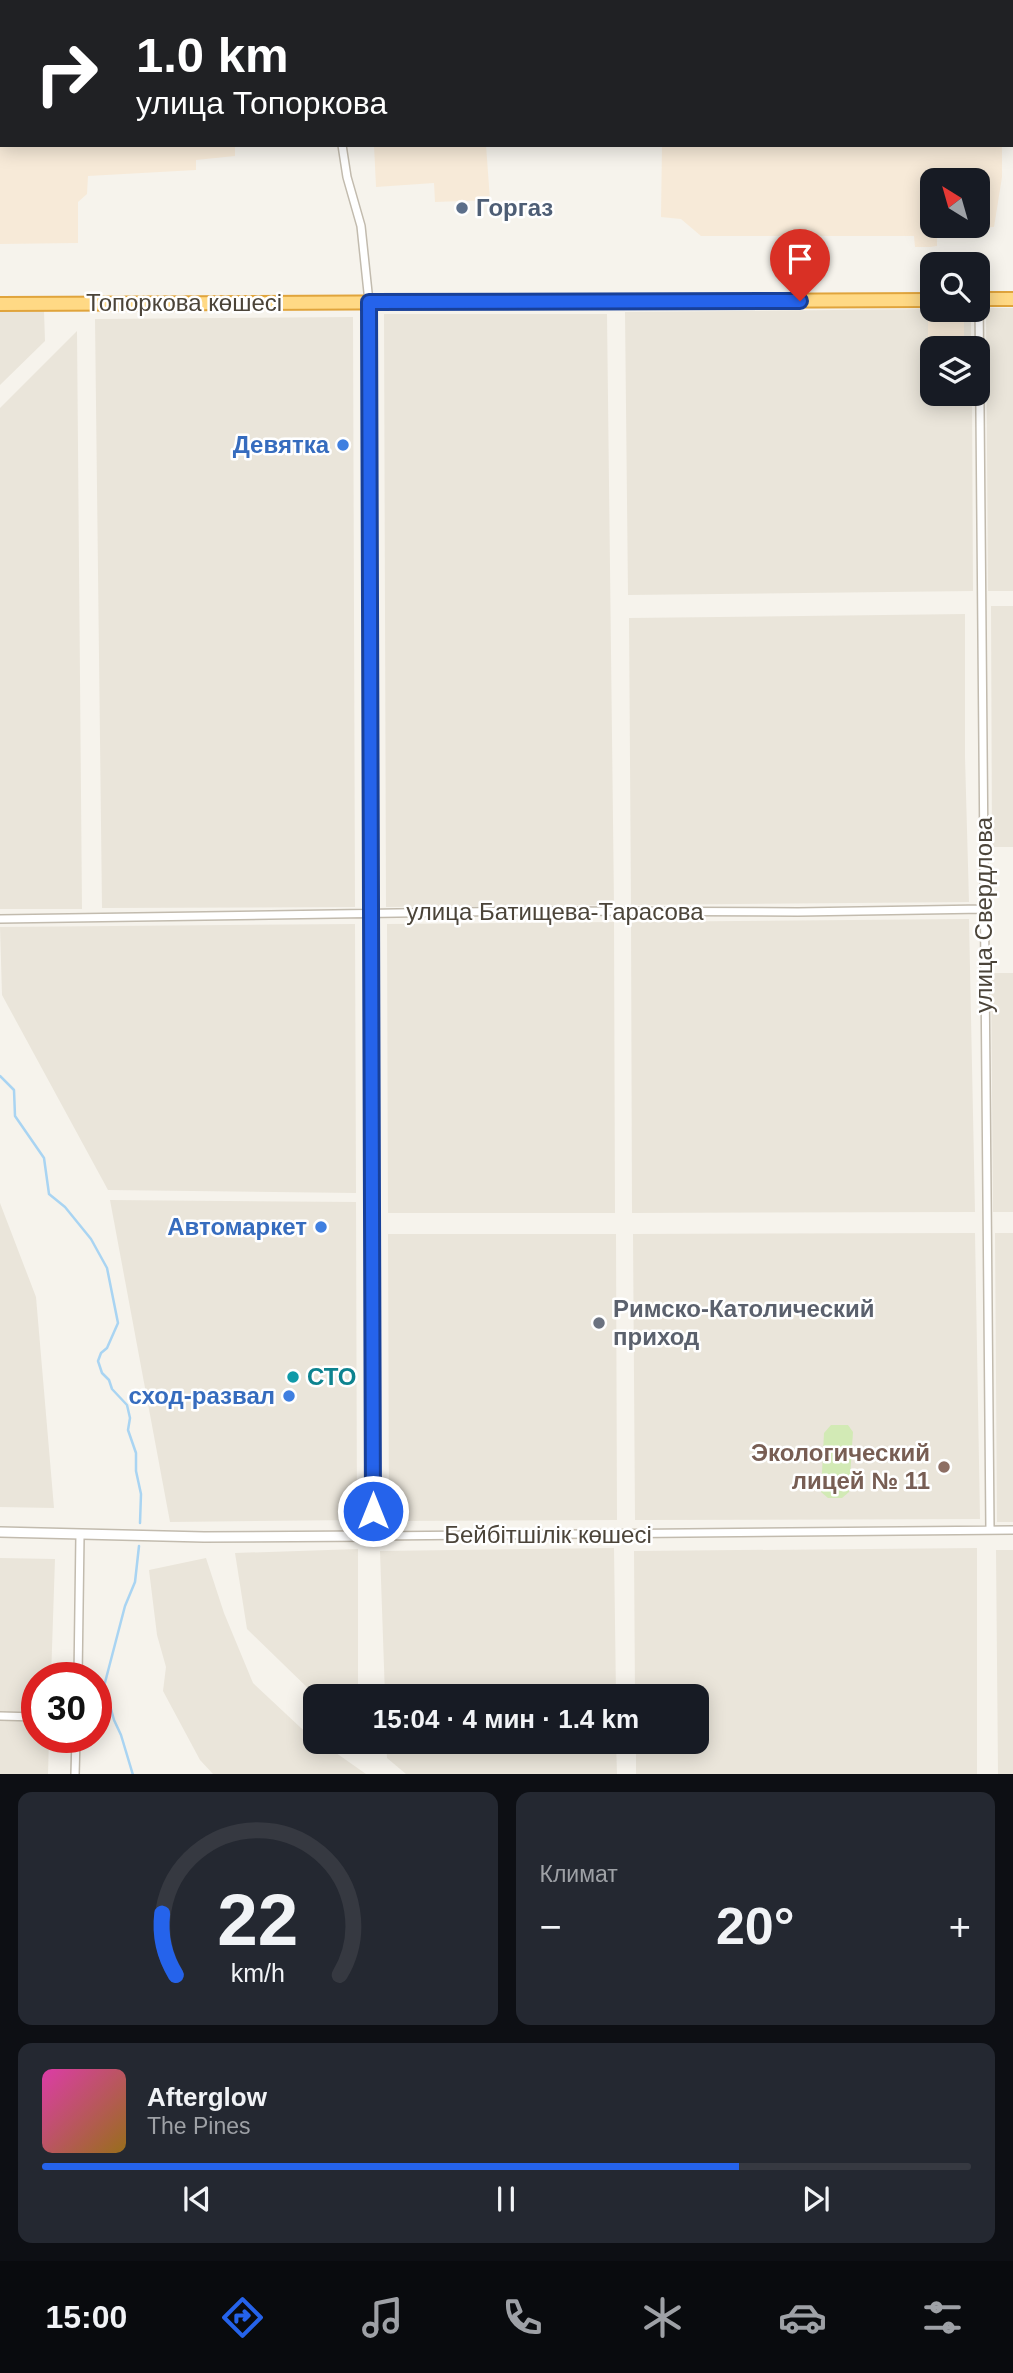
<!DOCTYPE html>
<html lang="ru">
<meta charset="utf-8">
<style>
:root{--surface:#171b24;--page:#242831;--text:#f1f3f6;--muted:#9ea1a6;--line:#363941;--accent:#2563eb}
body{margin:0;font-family:Arial,sans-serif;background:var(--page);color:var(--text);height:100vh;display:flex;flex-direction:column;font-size:26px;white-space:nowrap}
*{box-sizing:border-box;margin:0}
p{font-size:23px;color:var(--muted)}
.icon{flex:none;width:38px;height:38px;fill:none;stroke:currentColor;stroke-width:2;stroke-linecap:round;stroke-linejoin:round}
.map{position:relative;height:1774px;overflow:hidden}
.details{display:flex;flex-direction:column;gap:18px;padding:18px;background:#0d0f14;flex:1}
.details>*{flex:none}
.top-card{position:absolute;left:0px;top:0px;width:1013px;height:147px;box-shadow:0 4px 18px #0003;background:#202124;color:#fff;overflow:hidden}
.needle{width:46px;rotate:323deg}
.tools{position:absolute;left:920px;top:168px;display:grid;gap:14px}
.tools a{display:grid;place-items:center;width:70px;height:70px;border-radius:14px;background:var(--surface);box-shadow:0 4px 18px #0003;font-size:35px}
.speed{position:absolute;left:21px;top:1662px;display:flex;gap:14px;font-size:35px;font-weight:700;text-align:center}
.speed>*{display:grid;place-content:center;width:91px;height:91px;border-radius:50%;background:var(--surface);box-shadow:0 4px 18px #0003;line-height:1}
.speed .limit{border:10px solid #d22;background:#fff;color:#111}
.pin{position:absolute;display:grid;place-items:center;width:60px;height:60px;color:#fff;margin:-72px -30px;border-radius:50% 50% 50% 0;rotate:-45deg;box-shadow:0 0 7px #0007}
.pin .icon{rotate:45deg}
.me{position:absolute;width:77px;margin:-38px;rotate:0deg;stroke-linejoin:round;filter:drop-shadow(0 0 5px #0008)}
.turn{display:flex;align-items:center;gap:24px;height:147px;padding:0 21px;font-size:32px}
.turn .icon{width:91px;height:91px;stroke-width:2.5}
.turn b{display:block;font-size:49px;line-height:60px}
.big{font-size:52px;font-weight:800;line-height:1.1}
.details .widget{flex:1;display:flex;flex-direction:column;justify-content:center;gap:10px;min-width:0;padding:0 24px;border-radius:14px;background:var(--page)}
.details .dial{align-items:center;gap:0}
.dial svg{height:182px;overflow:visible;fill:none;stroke:var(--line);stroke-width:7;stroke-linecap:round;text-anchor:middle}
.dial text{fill:var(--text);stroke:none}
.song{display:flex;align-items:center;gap:21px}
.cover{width:84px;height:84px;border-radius:10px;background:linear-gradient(135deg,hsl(320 70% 55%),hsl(40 70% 35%))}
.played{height:7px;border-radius:4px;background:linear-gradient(90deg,var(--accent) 75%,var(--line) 75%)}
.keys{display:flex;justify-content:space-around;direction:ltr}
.heat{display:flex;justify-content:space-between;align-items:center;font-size:38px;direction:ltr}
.details .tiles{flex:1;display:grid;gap:18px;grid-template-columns:1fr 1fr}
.widget:last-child{grid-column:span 2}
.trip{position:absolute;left:303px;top:1684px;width:406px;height:70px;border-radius:14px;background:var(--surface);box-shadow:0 4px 18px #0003;font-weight:800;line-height:70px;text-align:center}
.dock{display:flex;height:112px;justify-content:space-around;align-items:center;background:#090b0e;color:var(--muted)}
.dock .icon{width:49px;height:49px}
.dock .selected{color:var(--accent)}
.dock b{font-size:32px;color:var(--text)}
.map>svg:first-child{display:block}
</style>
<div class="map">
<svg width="1013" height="1775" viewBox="0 0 1013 1775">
<rect width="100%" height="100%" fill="#f6f3ec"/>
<!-- residential -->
<path fill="#eae5da" d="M986,308H1013V591H988Z
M933,309L971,310V348H933V394H972L973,591L628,595L625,312Z
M44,311L45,341L0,385V312Z
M384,314H607L614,905L386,907Z
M353,317L355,907L102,908L95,319Z
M77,331L82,909H0V408Z
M991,606H1013V847H992Z
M965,614V757L969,902L631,905L629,618Z
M969,919L975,1212L632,1213L631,922Z
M614,922L615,1213H388L387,924Z
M355,924L356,1193L108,1190L2,995L0,927Z
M991,973H1013V1212H993Z
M110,1200L356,1202L357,1520L170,1522Z
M0,1203L36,1297L54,1508L0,1507Z
M975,1233L980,1519L635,1520L633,1234Z
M995,1233H1013V1522H997Z
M388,1234H616L617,1520L389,1521Z
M614,1548L616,1696H385L380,1551Z
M977,1548V1774H636V1741H696V1696H635L634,1551Z
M358,1549V1696H316L247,1629L235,1553Z
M996,1550H1013V1774H998Z
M0,1558L55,1559L51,1678H37V1738H49L48,1774L0,1775Z
M206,1558L224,1613L253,1683L301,1728L315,1738V1741H319L366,1774H213L200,1760L163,1691L166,1667L157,1635L149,1570Z
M386,1741H616L617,1774H406L387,1758Z"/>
<!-- commercial -->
<path fill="#f7ead8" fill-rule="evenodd" d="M0,0H62V2H2V145H235V156L196,160V170L88,176L87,194L78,202V243L0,244Z
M385,0H594V2H385Z
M659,0H899V2H659Z
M374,145H486L490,200L435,202L434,183L376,187Z
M662,145H1002V177L994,227H937V246L930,247H915L914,236H701L681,219L661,217ZM978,180V226H933V180Z
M928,318H964V348H933V389H928Z"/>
<!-- green -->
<path fill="#d2eab5" d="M831,1425H848L853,1432L849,1492L842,1498H828L821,1492L824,1433Z"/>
<!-- parking -->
<path fill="#e5e3e0" d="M985,255V285H978V264H941V256Z"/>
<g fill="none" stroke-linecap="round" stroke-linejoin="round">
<!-- stream -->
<path stroke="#a9d4f2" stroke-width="2.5" d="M0,1076L14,1090L15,1116L44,1158L49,1194L65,1207L91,1239L107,1268L118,1323L107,1348L101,1353L98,1361L102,1373L109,1380L112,1389L127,1405L130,1418L128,1430L136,1453V1471L141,1494L140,1523
M133,1775L121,1735L114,1720L111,1709L102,1694L125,1606L135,1582L139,1546"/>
<!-- minor casing -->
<g stroke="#c2bbae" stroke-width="10">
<path id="minor" d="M322,0V2
M342,145L347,177L361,226L369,302L373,1536C587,1535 800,1530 1013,1530
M979,299L990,1530
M0,919L533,911L798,912L984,909
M78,1678L80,1535
M0,1716L37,1717
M75,1775L76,1738"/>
</g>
<!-- tertiary casing -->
<g stroke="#c2bbae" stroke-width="12">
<path id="tertiary" d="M0,1532L204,1537L373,1536"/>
</g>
<!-- trunk casing -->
<g stroke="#e0a43c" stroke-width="16">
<path id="trunk" d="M978,299H1013
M0,304L933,300"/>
</g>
<!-- minor -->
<use href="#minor" stroke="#fff" stroke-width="7"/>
<!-- tertiary -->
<use href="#tertiary" stroke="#fff" stroke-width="9"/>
<!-- trunk -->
<use href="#trunk" stroke="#ffd985" stroke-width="12"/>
</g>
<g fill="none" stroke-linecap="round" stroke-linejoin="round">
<!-- route casing -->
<g stroke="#184099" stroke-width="18">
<path id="route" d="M373,1511L369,302L800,301"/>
</g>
<!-- route -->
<use href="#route" stroke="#2563eb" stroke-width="12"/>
</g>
<!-- markers -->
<circle fill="#5c6f8a" stroke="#fff" stroke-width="2.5" cx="462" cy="208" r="7"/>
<g fill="#3f7fe0" stroke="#fff" stroke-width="2.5">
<circle cx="343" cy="445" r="7"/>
<circle cx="321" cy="1227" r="7"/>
<circle cx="289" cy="1396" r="7"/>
</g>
<circle fill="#6b7280" stroke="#fff" stroke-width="2.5" cx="599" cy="1323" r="7"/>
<circle fill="#0f9aa8" stroke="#fff" stroke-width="2.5" cx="293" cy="1377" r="7"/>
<circle fill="#8d6e63" stroke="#fff" stroke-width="2.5" cx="944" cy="1467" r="7"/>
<g text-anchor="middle" stroke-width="5" stroke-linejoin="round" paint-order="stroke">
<!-- service labels -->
<g font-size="24" font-weight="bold" fill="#4e5e75" stroke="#fff" text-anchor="start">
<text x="476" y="216">Горгаз</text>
</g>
<!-- street labels -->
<g font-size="24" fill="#4b4439" stroke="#fff">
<text x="184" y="311">Топоркова көшесі</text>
<text x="555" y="920">улица Батищева-Тарасова</text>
<text transform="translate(984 915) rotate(-90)" y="8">улица Свердлова</text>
<text x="548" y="1543">Бейбітшілік көшесі</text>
</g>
<!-- shop labels -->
<g font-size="24" font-weight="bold" fill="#366cbe" stroke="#fff" text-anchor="end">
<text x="329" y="453">Девятка</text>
<text x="307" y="1235">Автомаркет</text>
<text x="275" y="1404">сход-развал</text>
</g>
<!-- worship labels -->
<g font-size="24" font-weight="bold" fill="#5b616d" stroke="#fff" text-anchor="start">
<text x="613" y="1317">Римско-Католический<tspan x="613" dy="28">приход</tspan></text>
</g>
<!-- culture labels -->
<g font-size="24" font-weight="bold" fill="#0d838f" stroke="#fff" text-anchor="start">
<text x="307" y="1385">СТО</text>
</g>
<!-- education labels -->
<g font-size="24" font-weight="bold" fill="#785e54" stroke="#fff" text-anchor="end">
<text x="930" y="1461">Экологический<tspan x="930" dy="28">лицей № 11</tspan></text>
</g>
</g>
</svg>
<div class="tools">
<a><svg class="needle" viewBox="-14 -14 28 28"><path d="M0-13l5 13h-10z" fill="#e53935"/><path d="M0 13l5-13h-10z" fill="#9ea1a6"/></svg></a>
<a><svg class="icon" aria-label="search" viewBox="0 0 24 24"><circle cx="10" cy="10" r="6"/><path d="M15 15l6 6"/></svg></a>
<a><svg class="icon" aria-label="layers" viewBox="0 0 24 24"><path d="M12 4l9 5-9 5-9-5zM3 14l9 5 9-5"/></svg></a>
</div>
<div class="speed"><div class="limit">30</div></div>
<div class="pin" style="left:800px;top:301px;background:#d93025"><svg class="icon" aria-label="arrive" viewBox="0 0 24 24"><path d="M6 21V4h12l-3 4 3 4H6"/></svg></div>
<svg class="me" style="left:373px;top:1511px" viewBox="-20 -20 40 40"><circle r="17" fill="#2563eb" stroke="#fff" stroke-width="3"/><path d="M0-11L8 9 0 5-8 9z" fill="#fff"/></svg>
<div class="trip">15:04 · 4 мин · 1.4 km</div>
<div class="top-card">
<div class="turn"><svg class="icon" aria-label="right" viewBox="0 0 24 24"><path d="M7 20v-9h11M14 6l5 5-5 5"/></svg><div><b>1.0 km</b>улица Топоркова</div></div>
</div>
</div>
<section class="details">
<div class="tiles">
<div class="widget dial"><svg viewBox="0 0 100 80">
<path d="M14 69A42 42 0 1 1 86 69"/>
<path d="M14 69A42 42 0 0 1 8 42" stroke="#2563eb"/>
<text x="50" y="56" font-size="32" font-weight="700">22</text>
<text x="50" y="72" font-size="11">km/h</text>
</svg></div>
<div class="widget"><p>Климат</p>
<div class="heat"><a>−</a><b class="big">20°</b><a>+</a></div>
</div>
<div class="widget">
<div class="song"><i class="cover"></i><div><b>Afterglow</b><p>The Pines</p></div></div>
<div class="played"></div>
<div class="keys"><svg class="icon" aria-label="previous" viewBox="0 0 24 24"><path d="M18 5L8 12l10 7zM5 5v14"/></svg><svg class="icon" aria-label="pause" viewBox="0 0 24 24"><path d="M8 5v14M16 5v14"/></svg><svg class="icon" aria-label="next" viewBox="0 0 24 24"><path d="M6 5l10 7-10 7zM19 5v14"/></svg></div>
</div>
</div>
</section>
<nav class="dock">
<b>15:00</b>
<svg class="icon selected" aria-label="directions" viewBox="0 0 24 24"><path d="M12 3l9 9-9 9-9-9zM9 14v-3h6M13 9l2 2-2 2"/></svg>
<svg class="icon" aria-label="music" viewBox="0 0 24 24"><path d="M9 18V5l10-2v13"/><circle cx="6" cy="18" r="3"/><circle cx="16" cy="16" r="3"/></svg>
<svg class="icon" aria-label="phone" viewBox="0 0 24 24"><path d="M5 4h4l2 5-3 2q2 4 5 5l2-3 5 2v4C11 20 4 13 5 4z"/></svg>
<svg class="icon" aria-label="climate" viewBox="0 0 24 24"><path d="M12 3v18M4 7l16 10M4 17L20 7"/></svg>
<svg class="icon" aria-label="car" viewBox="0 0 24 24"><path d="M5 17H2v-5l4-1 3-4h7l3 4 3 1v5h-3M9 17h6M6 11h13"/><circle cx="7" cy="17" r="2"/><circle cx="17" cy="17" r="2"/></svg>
<svg class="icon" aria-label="filters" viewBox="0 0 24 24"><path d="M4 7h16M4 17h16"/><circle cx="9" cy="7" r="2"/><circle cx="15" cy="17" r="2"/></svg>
</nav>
